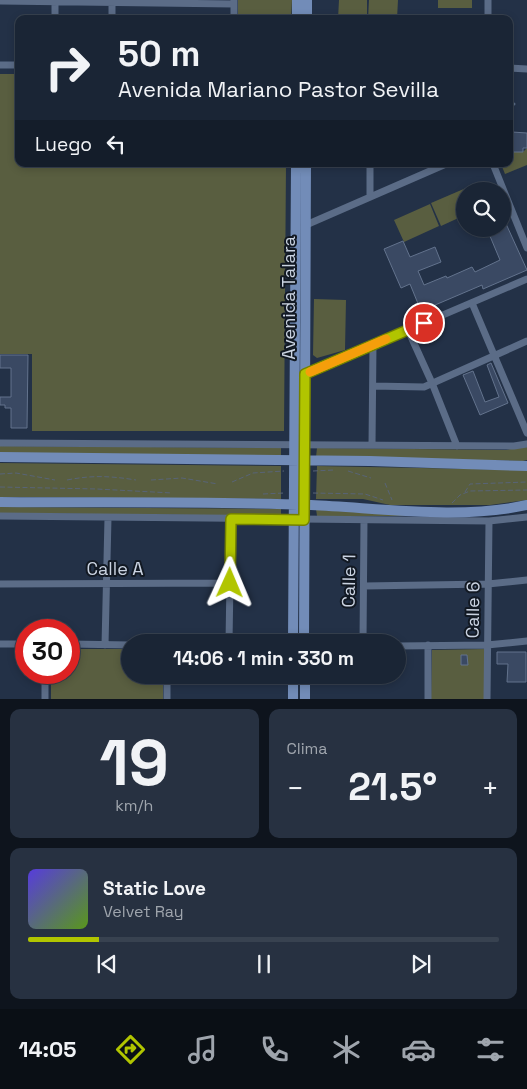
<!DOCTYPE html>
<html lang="es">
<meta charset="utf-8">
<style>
:root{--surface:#1a2535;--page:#273141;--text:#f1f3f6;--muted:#9fa5ad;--line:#384250;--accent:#b1c500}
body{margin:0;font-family:"Space Grotesk",sans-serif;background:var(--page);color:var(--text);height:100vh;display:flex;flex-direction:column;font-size:19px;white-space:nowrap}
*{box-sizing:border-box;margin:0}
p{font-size:16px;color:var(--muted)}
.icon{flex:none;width:28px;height:28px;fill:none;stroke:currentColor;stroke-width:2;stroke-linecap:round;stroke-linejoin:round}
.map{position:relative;height:699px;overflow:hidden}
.side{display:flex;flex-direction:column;gap:10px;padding:10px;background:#0e141d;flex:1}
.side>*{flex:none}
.top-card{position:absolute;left:15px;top:15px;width:498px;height:152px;border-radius:10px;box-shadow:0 2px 8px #0003,0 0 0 1px var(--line);background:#1a2535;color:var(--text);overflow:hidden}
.controls{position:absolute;left:456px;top:182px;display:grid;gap:10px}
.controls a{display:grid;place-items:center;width:55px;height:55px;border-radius:50%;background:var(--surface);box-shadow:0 2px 8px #0003,0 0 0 1px var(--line);font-size:25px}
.speed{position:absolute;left:15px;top:619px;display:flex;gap:10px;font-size:25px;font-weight:700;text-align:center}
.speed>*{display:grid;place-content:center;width:65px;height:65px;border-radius:50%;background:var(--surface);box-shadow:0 2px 8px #0003,0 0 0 1px var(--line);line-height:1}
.speed .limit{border:8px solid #d22;background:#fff;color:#111}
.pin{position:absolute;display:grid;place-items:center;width:42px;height:42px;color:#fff;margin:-21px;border:2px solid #fff;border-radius:50%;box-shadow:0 1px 5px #0007}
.me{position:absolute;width:55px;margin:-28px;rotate:1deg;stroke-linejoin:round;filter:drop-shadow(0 0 4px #0008)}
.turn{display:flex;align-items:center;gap:18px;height:105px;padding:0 20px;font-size:22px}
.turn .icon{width:65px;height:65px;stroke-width:2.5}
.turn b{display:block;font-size:35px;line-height:42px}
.then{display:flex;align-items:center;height:48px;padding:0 20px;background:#0003;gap:10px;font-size:19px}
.big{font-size:38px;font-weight:600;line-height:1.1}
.side .tile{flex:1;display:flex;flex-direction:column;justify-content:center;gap:8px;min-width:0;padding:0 18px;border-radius:10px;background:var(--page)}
.side .dial{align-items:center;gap:0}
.dial b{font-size:65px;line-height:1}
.song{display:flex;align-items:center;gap:15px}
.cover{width:60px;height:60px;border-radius:8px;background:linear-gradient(135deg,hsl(250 70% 55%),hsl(90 70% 35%))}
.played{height:5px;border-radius:2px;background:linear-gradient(90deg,var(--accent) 15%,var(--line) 15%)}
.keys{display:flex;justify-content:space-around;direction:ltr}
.heat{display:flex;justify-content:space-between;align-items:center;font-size:28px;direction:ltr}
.side .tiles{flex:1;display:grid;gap:10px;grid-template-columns:1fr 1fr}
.tile:last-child{grid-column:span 2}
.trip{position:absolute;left:121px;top:634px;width:285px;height:50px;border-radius:25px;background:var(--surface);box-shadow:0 2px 8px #0003,0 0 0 1px var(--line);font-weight:600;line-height:50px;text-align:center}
.tabs{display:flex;height:80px;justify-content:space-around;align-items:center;background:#0a0f15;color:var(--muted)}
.tabs .icon{width:35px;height:35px}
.tabs .active{color:var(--accent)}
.tabs b{font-size:22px;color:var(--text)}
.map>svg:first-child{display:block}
</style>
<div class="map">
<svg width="527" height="699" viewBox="0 0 527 699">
<rect width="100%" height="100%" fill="#233147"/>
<!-- green -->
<path fill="#595e40" d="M238,0H292L291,19H238Z
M339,0H367V19H338Z
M369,0H398L397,19H368Z
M438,0H472V8H438Z
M438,14H472V19H438Z
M75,15H101V19H75Z
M0,74H19V164H286L284,431H32V354H0Z
M509,88H511L510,152H523L527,148V165L505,174L501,164H509Z
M466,188L468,191H465V215L441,226L431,203Z
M430,204L439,226L404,242L394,220Z
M314,299L346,300L345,350L317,358L313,355Z
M0,446L281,448V457L0,454Z
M527,446V460L523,461L316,457L317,448L506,450Z
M0,463L281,466V499L0,497Z
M317,466L527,470V500L490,505H390L363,499H316Z
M0,507L281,509V516L0,513Z
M316,509L414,516H317Z
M69,649H130V675H163V699H51V673L69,672Z
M485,649L484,699H431L432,650Z"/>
<!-- building -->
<path fill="#3a4963" stroke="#63738d" d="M512,132L527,133V148H523V152H511Z
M502,215L527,270L483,289L482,285L421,311L410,284L401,288L384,249L403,241L410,257L435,247L441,262L418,271L424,285L446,276L447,278L472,267L475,272L500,260L487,229H502Z
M0,355H28L27,428H11V408H5V405H0V397H11V368H0Z
M491,363L508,403L480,415L463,375L473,371L485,402L499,397L487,365Z
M497,652H526V682H507L508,664H497Z
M461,655H467L468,665H461Z"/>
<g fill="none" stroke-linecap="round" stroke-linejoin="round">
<!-- path -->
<path stroke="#586477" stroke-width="1" stroke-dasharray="5 2.5" stroke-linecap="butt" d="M313,471L334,470
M348,471L371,478
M0,474L16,473L55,480
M67,480C92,475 111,476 136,480
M151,480L182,478L218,484
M232,482L253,473L284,471
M385,483L392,500
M0,487L97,489L172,493
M465,492L470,484L527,482
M313,493L365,494L383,500
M263,494L284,493
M452,503L460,495L470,491L527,490"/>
<!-- lane -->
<path stroke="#5b6c87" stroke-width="3" d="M509,104H514"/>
<!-- street -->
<path stroke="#5b6c87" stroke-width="7" d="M112,0V19
M0,1L234,4
M55,19V2
M234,19V0
M488,19V0
M0,65H19
M509,68L527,69
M370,164V197
M493,164L527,248
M306,225L446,164
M472,303L527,433
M408,330L432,383L457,446
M305,374L527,279
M373,386L424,387L527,341
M0,443L514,446L527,444
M372,445L373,345
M0,516L489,521L527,517
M0,584L230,583
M364,586L488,584L527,580
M229,642L231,519
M363,642L364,520
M0,644H26
M69,644L130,645
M105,645L108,518
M398,646L487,645L527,641
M45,672V699
M167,675V699
M428,699V645
M487,699L489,521"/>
<!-- secondary -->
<path stroke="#728cb8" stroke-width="10" d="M307,0V19
M297,19V0
M0,457L370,461L527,466
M0,502C104,503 208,501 311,505C380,508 460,520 527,505
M293,642L296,164
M304,642L306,164
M305,675V699
M293,699V675"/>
</g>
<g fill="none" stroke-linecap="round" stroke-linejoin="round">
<!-- route casing -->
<g stroke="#738000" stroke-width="12">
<path id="route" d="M230,583L231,519L304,520L305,374L424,323"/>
</g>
<!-- route -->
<use href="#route" stroke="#b1c500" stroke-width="9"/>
<!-- slow -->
<path stroke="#f59e0b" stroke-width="9" d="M310,372L386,339"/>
</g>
<g text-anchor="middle" stroke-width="4" stroke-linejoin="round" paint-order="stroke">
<!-- street labels -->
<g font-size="18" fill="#cad3e1" stroke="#121923">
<text transform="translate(289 298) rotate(-90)" y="6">Avenida Talara</text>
<text x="115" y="575">Calle A</text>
<text transform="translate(349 581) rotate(-89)" y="6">Calle 1</text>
<text transform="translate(473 610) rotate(-89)" y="6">Calle 6</text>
</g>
</g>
</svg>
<div class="controls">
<a><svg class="icon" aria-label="search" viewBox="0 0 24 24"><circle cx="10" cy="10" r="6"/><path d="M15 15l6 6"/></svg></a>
</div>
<div class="speed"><div class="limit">30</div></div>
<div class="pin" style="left:424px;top:323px;background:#d93025"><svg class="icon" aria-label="arrive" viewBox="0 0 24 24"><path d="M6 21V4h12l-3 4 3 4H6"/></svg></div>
<svg class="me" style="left:230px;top:583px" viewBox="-20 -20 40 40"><path d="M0-17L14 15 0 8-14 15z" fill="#b1c500" stroke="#fff" stroke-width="4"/></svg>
<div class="trip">14:06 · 1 min · 330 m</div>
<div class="top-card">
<div class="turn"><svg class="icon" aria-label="right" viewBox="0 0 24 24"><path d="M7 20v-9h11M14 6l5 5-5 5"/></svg><div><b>50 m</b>Avenida Mariano Pastor Sevilla</div></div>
<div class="then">Luego<svg class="icon" aria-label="left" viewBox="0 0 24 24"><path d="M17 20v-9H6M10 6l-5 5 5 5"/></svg></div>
</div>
</div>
<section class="side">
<div class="tiles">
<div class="tile dial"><b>19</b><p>km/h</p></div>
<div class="tile"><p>Clima</p>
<div class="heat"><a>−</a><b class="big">21.5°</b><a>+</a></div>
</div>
<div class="tile">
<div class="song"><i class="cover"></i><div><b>Static Love</b><p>Velvet Ray</p></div></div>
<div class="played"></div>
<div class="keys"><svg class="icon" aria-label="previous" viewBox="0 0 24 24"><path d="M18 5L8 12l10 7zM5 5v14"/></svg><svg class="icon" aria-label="pause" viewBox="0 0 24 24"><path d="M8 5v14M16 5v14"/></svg><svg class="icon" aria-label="next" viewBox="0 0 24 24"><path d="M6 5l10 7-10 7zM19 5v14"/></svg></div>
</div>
</div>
</section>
<nav class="tabs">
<b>14:05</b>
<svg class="icon active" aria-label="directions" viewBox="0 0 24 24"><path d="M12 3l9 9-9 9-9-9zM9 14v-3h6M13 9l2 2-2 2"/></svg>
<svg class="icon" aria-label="music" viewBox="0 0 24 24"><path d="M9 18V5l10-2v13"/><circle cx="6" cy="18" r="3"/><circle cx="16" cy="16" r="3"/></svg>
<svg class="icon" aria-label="phone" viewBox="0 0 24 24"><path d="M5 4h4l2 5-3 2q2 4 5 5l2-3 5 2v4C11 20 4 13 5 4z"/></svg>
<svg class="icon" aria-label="climate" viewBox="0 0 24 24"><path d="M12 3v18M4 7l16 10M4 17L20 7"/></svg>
<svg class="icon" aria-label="car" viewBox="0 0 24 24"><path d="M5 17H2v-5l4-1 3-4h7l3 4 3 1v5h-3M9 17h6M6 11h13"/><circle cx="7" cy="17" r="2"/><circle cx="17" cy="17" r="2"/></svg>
<svg class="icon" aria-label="filters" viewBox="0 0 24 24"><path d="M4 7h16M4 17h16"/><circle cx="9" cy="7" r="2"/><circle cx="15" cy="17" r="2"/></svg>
</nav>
